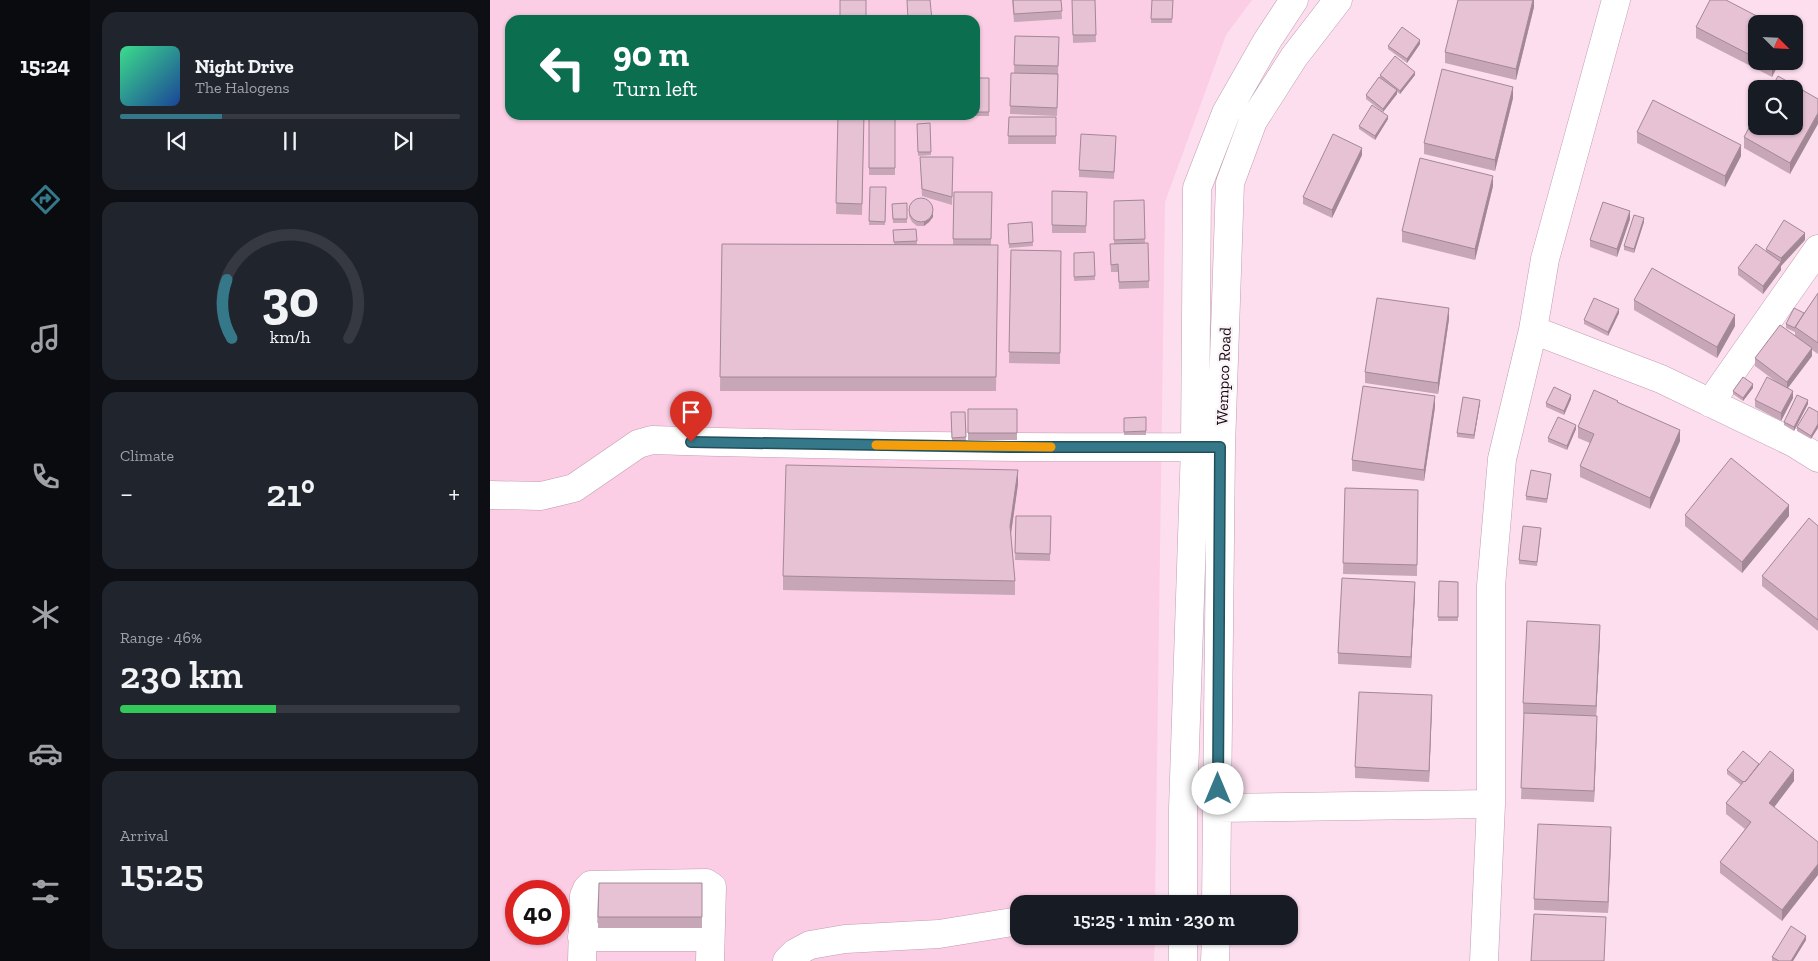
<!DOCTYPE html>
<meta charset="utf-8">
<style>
:root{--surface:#171b24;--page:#20242c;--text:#f1f3f6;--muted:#9ea1a6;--line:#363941;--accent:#357889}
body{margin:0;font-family:"Zilla Slab",serif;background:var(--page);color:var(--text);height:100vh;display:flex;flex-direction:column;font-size:19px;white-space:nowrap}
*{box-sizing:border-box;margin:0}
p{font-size:16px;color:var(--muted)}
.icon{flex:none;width:28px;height:28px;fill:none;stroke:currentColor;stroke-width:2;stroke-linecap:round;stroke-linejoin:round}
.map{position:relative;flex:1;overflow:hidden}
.sheet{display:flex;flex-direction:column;gap:12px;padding:12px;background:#0d0f14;width:400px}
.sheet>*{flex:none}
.banner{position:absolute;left:15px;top:15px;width:475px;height:105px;border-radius:15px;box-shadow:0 1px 4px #0004;background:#0b6e4f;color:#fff;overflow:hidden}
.needle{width:32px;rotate:114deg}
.controls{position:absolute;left:1258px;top:15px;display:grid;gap:10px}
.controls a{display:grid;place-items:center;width:55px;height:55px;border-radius:10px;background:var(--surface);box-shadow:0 1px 4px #0004;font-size:25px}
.speed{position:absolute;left:15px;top:880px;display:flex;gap:10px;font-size:25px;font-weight:700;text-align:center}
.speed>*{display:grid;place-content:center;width:65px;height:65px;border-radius:50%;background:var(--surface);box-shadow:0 1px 4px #0004;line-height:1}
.speed .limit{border:8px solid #d22;background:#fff;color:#111}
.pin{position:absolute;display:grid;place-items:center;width:42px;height:42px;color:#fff;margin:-51px -21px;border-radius:50% 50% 50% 0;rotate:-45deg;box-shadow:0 0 5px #0007}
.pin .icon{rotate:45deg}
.me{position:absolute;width:55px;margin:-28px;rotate:0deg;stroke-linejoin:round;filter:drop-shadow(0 0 4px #0008)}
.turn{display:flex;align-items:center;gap:18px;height:105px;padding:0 25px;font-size:22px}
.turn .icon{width:65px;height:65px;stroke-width:2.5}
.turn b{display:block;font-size:35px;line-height:42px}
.big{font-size:38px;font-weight:600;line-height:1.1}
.sheet .tile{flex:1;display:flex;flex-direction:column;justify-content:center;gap:8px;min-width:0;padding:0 18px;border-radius:15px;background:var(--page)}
.sheet .dial{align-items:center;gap:0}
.dial svg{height:130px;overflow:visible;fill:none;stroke:var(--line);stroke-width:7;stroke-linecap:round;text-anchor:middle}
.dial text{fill:var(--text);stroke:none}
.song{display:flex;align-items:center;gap:15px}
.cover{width:60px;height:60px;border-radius:8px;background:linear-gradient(135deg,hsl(150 70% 55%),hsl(220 70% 35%))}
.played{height:5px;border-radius:2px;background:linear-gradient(90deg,var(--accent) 30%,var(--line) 30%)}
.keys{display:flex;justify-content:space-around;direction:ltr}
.heat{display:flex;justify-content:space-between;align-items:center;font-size:28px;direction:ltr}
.charge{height:8px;border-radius:4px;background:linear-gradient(90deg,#34c759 46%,var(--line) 0)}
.trip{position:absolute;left:520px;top:895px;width:288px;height:50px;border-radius:15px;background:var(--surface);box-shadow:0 1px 4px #0004;font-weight:600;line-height:50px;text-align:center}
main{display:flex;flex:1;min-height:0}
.tab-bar{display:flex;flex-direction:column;width:90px;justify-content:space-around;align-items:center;background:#090b0e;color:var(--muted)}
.tab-bar .icon{width:35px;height:35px}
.tab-bar .current{color:var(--accent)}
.tab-bar b{font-size:22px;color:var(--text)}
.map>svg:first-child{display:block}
</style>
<main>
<nav class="tab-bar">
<b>15:24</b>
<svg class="icon current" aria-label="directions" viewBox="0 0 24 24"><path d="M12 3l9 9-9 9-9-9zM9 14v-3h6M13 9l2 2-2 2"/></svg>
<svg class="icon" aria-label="music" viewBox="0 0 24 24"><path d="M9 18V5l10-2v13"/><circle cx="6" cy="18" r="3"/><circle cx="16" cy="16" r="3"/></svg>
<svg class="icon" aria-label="phone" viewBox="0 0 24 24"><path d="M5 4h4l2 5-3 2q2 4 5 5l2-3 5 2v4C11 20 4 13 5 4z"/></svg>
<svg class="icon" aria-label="climate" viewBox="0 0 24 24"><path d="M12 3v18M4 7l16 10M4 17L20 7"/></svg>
<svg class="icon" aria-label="car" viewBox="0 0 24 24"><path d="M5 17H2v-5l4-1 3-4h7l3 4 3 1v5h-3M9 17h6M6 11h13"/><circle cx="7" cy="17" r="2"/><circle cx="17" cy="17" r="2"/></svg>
<svg class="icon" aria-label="filters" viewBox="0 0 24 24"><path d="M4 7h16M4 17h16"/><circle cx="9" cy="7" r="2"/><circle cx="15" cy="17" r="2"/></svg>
</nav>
<section class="sheet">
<div class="tile">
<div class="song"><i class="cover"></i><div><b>Night Drive</b><p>The Halogens</p></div></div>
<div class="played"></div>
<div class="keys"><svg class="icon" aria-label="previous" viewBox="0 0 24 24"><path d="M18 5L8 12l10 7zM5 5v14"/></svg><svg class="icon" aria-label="pause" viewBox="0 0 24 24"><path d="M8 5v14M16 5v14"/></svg><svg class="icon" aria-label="next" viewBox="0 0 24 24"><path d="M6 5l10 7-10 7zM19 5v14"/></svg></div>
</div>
<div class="tile dial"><svg viewBox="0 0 100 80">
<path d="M14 69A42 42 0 1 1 86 69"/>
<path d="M14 69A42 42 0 0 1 11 33" stroke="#357889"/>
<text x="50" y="56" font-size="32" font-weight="700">30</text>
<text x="50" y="72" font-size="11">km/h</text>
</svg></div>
<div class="tile"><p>Climate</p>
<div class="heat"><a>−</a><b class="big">21°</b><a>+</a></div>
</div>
<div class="tile"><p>Range · 46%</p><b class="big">230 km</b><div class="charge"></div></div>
<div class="tile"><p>Arrival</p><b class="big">15:25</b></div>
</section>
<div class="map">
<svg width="1328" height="961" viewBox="0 0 1328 961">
<rect width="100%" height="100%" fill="#fddeee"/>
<!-- built -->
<path fill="#fbcee6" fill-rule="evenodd" d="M0,0H762L736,35L675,202L665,904H529V936H665L664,961H0ZM20,20H485V115H20ZM26,891H69V934H26Z"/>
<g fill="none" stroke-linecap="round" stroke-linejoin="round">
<!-- minor casing -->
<g stroke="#c19db0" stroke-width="29">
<path id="minor" d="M1043,330L1171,379L1304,443L1328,458
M1220,403L1328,249
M0,495L51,496L84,488L148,444L162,440C349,446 535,448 722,447
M728,808L1001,804
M693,904V809L705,447L707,188L736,113L777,41L804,0
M726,904L731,447L740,183L763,121L804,57L848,0
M693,936V961
M92,937H220
M92,961L94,896L97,889L101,885L216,883L222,887L220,961
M297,961L305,953L320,945L355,939L449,934L529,921
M725,961L726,936
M994,961L1001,804V586L1012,459L1043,330L1055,259L1126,0"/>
</g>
<!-- minor -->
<use href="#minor" stroke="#fff" stroke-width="28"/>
</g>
<!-- wall -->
<path fill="#c7a7b7" d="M522,0H571L572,19L524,22Z
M582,0H605L606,42L583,43Z
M662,0H683L682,23H661Z
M1044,0V7L1026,80L955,63V52Z
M1266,24V61H1290L1282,77L1206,38V27Z
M525,36L569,37L568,74L524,73Z
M930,44L917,63L898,49V46Z
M521,73L568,74L567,116L520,114Z
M890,75H925L910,94L907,92V94L893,112L876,99V95L890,77Z
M485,78H499V116H481V115H485Z
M1023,98L1005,171L934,154V143Z
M1328,99L1300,174L1254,148V137Z
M348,115H374L372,215L346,214Z
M379,115H405V175H379Z
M519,117H566V144H518Z
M898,119L885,140L869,129V126Z
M440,123L441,155L428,156L427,124Z
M1147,132L1251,156L1235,187L1147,143Z
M626,144L624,179L589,177V170Z
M872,155L842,218L813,204V197Z
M430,157H463L462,205L432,196Z
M1003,186L985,260L912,242V231Z
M380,187H396L395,225H379Z
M562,191L597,192L596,233H562Z
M464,192H502L501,245H508L506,391H230L232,244L404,245L403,230L426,229L427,245H463Z
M654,200L655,243H658L659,288L629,289L628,272H621L620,244H624V201Z
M417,203V223H403L402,204Z
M419,206L443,217L439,222L434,226H427L422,222L419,216Z
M1140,219L1127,257L1100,247V240Z
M542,222L543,246L519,248L518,224Z
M1154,222L1144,253L1134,250V246Z
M1315,240L1291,266V270L1273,294L1248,275V268L1276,251V249Z
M521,250L571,251L570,364L519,363Z
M604,252L605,280L584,281V253Z
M1328,293V354L1322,350V356L1298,388L1303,398L1291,421L1265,407V400L1289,384L1265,366V358L1305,335V332L1296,328V324L1314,313Z
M1144,300L1245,326L1227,358L1144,310Z
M1129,313L1118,336L1094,324V320Z
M959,319L948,394L875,383V372Z
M1263,388L1253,401L1243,394V391Z
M1081,399L1074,415L1056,407V403Z
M990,403L984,439L967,437V433Z
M1128,403L1190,441L1160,509L1090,477V466L1100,443L1088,438V427Z
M1318,404L1304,431L1294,425V422Z
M945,407L934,481L862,471V460Z
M478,409H527V440H478Z
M461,412H475L476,441L462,442Z
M1328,412L1321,439L1307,431V427Z
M656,417V435H634V418Z
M1086,429L1077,450L1058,442V438Z
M1061,477L1057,503L1036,500V496Z
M528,484L521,534L525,581V595L293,590V576Z
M855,488L928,490L927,576L853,574Z
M1195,515L1299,516L1252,573L1195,526Z
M526,516H561L560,561L525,560Z
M1328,526V631L1272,586V576Z
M1051,532L1047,566L1029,564V560Z
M949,581L968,582V621H948Z
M925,593L921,668L848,664V653Z
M1110,636L1106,716L1107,727L1104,802L1031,799L1034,714H1033V703Z
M942,706L939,782L865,778V767Z
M1269,764L1304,781L1284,807L1328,842L1292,921L1230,873V862L1255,829L1236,814V803L1251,785L1237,774V770Z
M1121,838L1118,913L1044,910V899Z
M212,883V928H108V917Z
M1316,940L1303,961H1282V957Z"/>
<!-- shaded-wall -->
<path fill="#a28895" d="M1043,0H1044V7L1026,80V69Z
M930,40V44L917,63V59Z
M1284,61H1290L1282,77V66Z
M925,72V75L910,94V91Z
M1023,87V98L1005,171V160Z
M907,90V94L893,112V109Z
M1328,113V124L1300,174V163Z
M898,116V119L885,140V136Z
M1251,145V156L1235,187V176Z
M872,148V155L842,218V210Z
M1003,176V186L985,260V249Z
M443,207V217L439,222L434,226V222Z
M1140,211V219L1127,257V249Z
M1154,218V222L1144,253V249Z
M1315,233V240L1291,266V258Z
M1291,262V270L1273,294V286Z
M959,308V319L948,394V383Z
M1129,309V313L1118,336V332Z
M1245,315V326L1227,358V347Z
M1322,348V356L1297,389V382Z
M1263,384V388L1253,401V398Z
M1303,391V398L1291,421V413Z
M1081,395V399L1074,415V411Z
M945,396V407L934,481V470Z
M990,400V403L984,439V435Z
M1318,400V404L1304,431V427Z
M1328,424V428L1321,439V436Z
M1086,425V429L1077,450V446Z
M1190,430V441L1160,509V498Z
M528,470V484L520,540V526Z
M1299,505V516L1252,573V562Z
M925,582V593L921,668V657Z
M1110,625V636L1106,717V706Z
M942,695V706L939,782V771Z
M1107,716V727L1104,802V791Z
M1304,770V781L1279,814V803Z
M1121,827V838L1118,913V902Z
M1328,864V875L1292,921V910Z
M1316,936V940L1303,961H1301Z"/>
<!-- building -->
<path fill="#e7c2d5" stroke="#a28895" d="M350,0H376V20H350Z
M417,0H440L442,20H418Z
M523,0H571L572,11L524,14Z
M582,0H605L606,35H583Z
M662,0H683L682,19H661Z
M968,0H1043L1026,69L955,52Z
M1220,0H1236L1282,24H1266V58L1206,27Z
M912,27L930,40L917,59L898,46Z
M525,36L569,37L568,66L524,65Z
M905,56L925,72L910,91L890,75Z
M1273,61H1284L1282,66Z
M952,69L1023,87L1005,160L934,143Z
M521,73L568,74L567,108L520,106Z
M1288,76L1328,99V113L1300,163L1254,137L1266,115V126H1304V89H1281Z
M889,77L907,90L893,109L876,95Z
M485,78H499V112H485Z
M1163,100L1251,145L1235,176L1147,132Z
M882,105L898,116L885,136L869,126Z
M348,115H374L372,204L346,203Z
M379,115H405V168H379Z
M519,117H566V136H518Z
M440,123L441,152H428L427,124Z
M591,134L626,136L624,172L589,170Z
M843,134L872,148L842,210L813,197Z
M430,157H463L462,197L432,189Z
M930,158L1003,176L985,249L912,231Z
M380,187H396L395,222L379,221Z
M562,191L597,192L596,226L562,225Z
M464,192H502L501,239H463Z
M419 210a12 12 0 1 1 24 0a12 12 0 1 1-24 0Z
M654,200L655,239L624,240V201Z
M1113,202L1140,211L1127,249L1100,240Z
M417,203V219H403L402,204Z
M1144,215L1154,218L1144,249L1134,246Z
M1294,220L1315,233L1291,258L1276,249Z
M542,222L543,242L519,244L518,224Z
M426,229L427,241L404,242L403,230Z
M658,243L659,281L629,282L628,264L621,265L620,244Z
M232,244L508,245L506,377H230Z
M1266,244L1291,262L1273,286L1248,268Z
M521,250L571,251L570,353L519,352Z
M604,252L605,276L584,277V253Z
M1162,268L1245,315L1227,347L1144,300Z
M1328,293V343L1305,327Z
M887,298L959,308L948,383L875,372Z
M1104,298L1129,309L1118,332L1094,320Z
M1304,308L1314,313L1305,328L1296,324Z
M1290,325L1322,348L1297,382L1265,358Z
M1253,377L1263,384L1253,398L1243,391Z
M1277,377L1303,391L1291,413L1265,400Z
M873,386L945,396L934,470L862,460Z
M1064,387L1081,395L1074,411L1056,403Z
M1104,390L1128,401L1127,402L1190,430L1160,498L1090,466L1104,434L1088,427Z
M1307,395L1318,400L1304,427L1294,422Z
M973,397L990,400L984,435L967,433Z
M1319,407L1328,412V424L1321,436L1307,427Z
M478,409H527V433H478Z
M461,412H475L476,437L462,438Z
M656,417V431L634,432V418Z
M1068,417L1086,425L1077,446L1058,438Z
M1241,458L1299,505L1252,562L1195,515Z
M296,465L528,470L520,526L525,581L293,576Z
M1041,470L1061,474L1057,499L1036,496Z
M855,488L928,490L927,565L853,563Z
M526,516H561L560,554L525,553Z
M1319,518L1328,526V620L1272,576Z
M1033,526L1051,528L1047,562L1029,560Z
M852,578L925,582L921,657L848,653Z
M949,581L968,582V617H948Z
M1037,621L1110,625L1106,706L1033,703Z
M869,692L942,695L939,771L865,767Z
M1034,713L1107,716L1104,791L1031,788Z
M1253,751L1269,764L1255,782L1254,781L1253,782L1237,770Z
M1280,751L1304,770L1279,803L1328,842V864L1292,910L1230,862L1261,822L1236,803L1254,781L1255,782Z
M1048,824L1121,827L1118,902L1044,899Z
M109,883H212V917H108Z
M1044,914L1116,917L1114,961H1041Z
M1301,926L1316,936L1301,961H1289L1282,957Z"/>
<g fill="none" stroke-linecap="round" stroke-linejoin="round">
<!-- route casing -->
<g stroke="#224e59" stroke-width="12">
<path id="route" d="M201,442L518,447H730L728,789"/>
</g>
<!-- route -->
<use href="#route" stroke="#357889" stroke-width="9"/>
<!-- slow -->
<path stroke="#f59e0b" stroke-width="9" d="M386,445L561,447"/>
</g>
<g text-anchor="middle" stroke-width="4.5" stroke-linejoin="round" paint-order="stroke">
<!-- street labels -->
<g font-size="16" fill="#170b12" stroke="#faf3f7">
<text transform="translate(733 376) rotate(-88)" y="6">Wempco Road</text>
</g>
</g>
</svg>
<div class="controls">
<a><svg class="needle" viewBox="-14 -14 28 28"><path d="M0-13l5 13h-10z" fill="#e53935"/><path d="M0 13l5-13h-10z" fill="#9ea1a6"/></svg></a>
<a><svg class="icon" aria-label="search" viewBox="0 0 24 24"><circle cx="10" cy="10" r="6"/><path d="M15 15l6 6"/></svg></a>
</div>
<div class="speed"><div class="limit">40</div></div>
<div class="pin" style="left:201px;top:442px;background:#d93025"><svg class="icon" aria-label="arrive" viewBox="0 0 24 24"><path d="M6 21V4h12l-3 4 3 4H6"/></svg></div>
<svg class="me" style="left:728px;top:789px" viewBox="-20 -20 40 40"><circle r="19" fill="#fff"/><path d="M0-13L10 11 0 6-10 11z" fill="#357889"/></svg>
<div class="trip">15:25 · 1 min · 230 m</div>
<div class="banner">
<div class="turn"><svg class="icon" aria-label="left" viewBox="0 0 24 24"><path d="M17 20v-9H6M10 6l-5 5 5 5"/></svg><div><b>90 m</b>Turn left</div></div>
</div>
</div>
</main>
